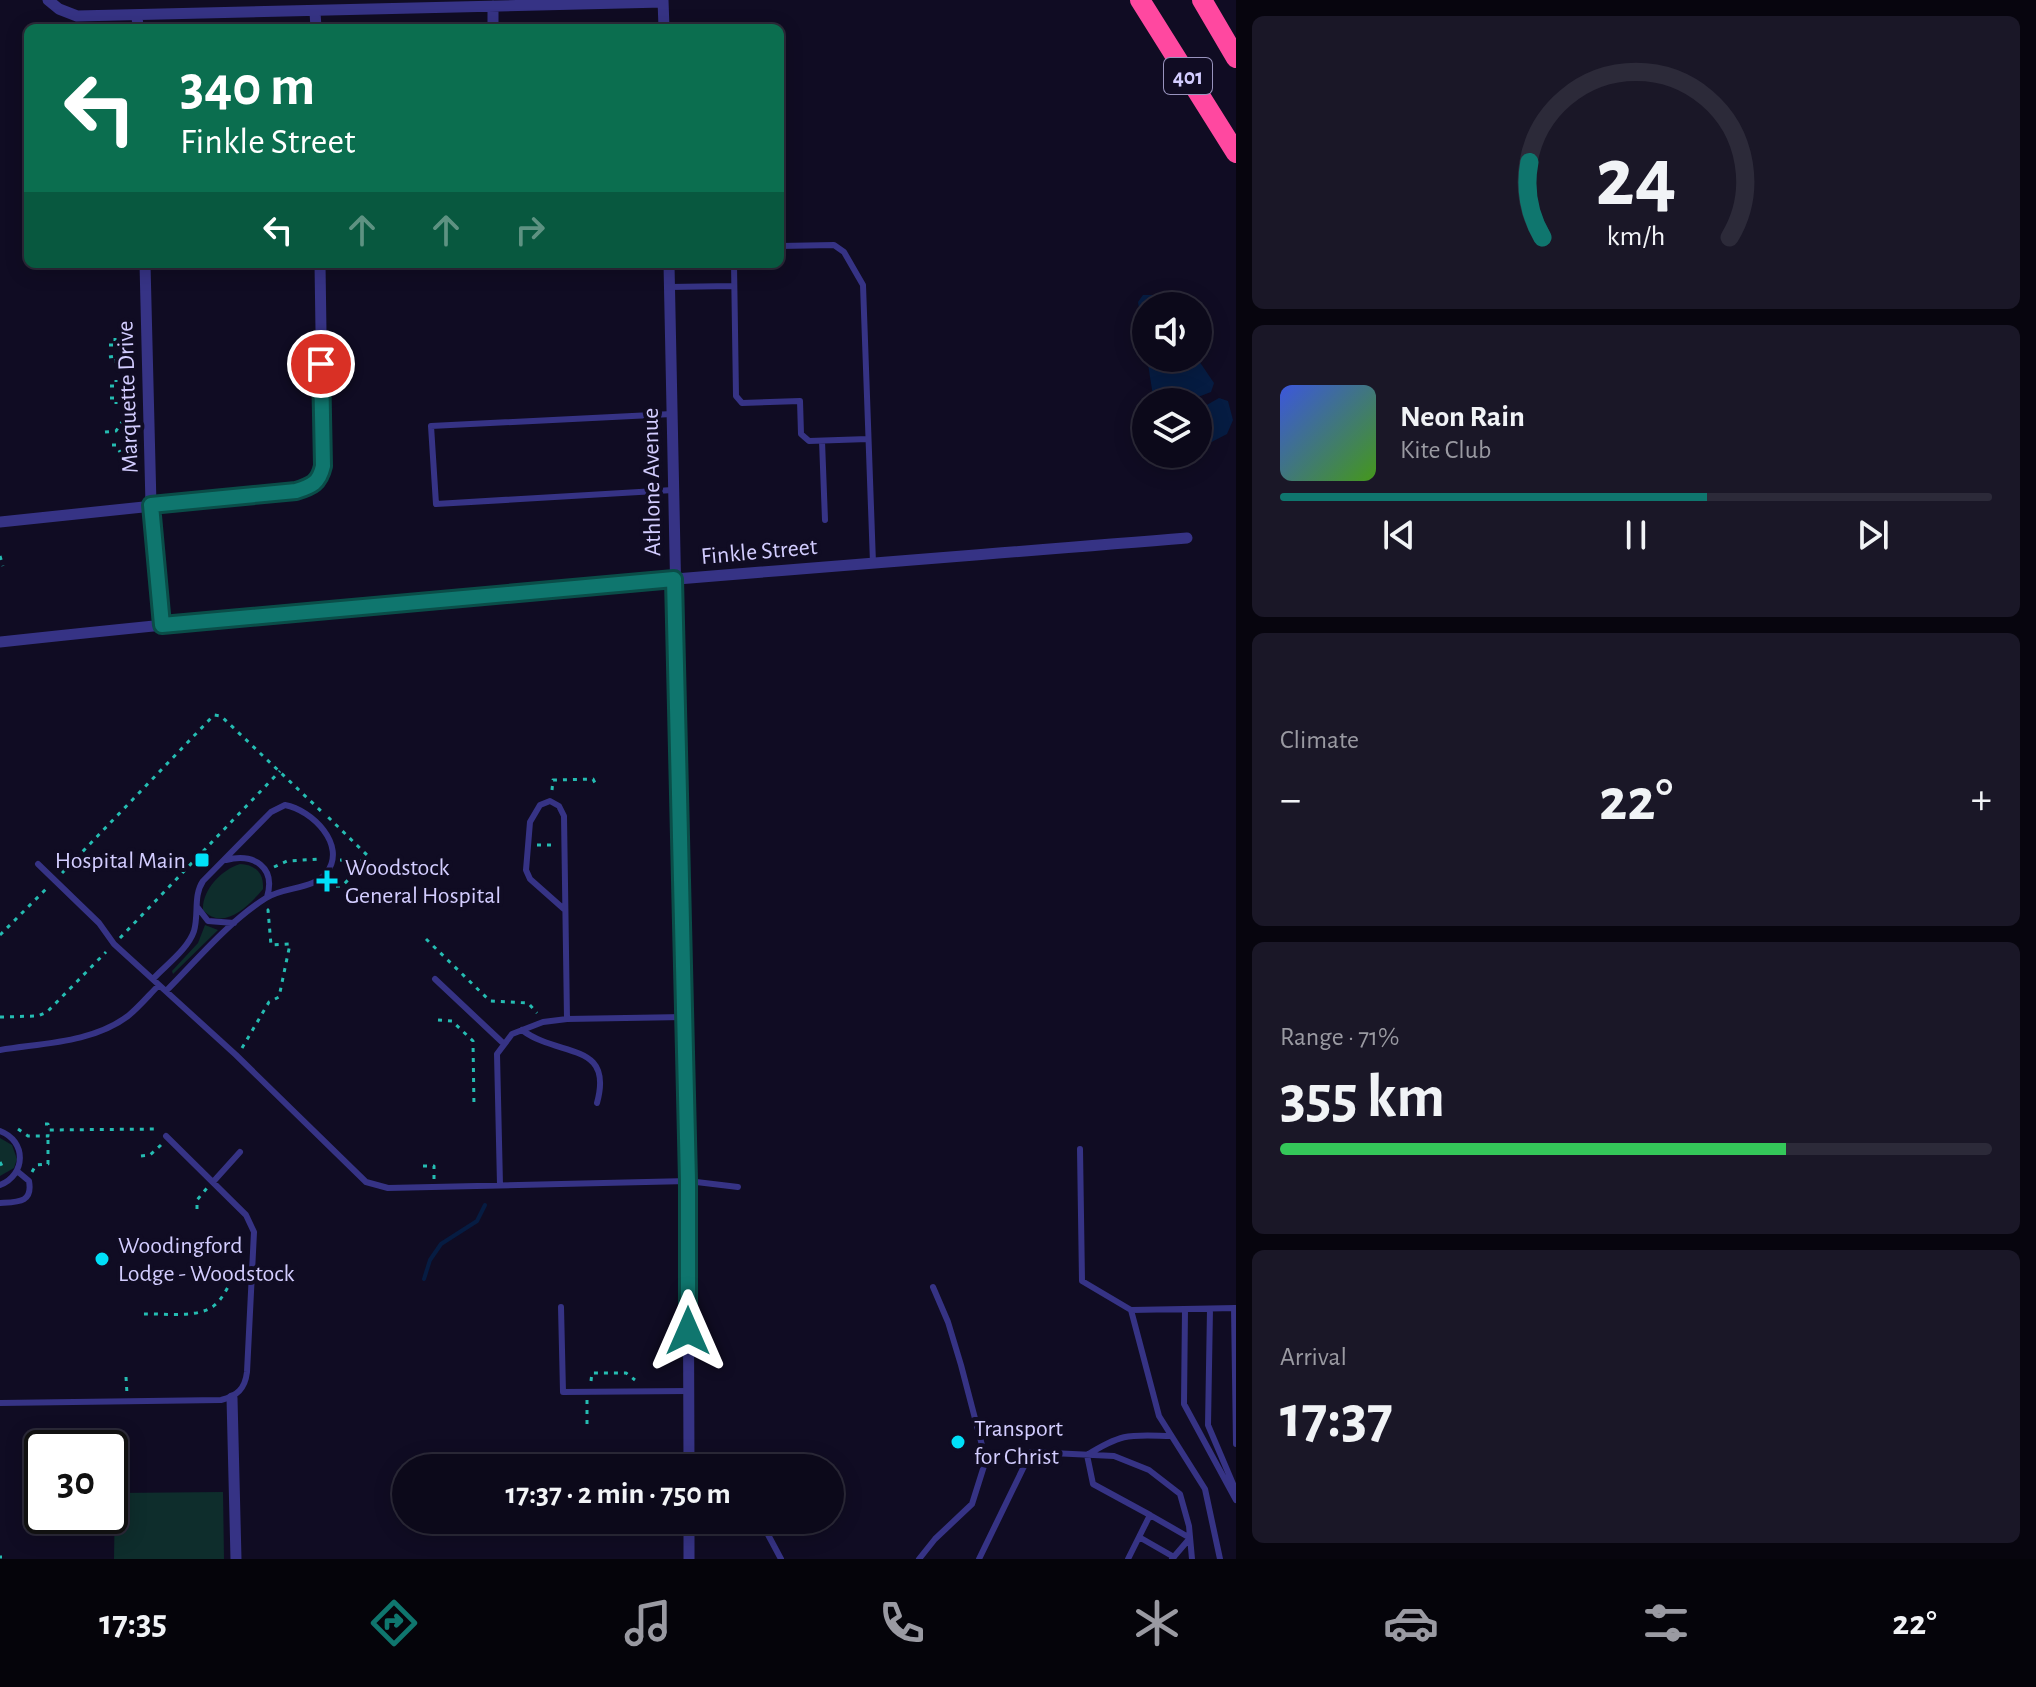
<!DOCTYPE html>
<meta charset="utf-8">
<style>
:root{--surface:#0c091a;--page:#1a1727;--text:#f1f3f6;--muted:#9a9aa2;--line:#2c2a39;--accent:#0f766e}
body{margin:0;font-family:"Alegreya Sans",sans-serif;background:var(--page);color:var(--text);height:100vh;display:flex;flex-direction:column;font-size:30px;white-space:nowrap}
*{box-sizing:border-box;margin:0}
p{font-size:26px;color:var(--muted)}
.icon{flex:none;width:44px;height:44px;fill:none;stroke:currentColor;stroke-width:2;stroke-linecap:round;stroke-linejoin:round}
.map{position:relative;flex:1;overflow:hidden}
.panel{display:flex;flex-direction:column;gap:16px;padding:16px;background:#07050e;width:800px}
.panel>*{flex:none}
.hud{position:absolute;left:24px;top:24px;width:760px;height:244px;border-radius:12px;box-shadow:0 4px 20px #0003,0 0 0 2px var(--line);background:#0b6e4f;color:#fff;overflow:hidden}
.tools{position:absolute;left:1132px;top:292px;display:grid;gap:16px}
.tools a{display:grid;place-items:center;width:80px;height:80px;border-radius:50%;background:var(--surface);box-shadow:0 4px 20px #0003,0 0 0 2px var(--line);font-size:40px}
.speed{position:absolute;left:24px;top:1430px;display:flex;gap:16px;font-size:40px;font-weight:700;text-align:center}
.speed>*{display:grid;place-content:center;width:104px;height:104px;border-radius:50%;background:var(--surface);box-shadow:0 4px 20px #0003,0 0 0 2px var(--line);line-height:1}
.speed .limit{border:4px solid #111;border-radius:12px;background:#fff;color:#111}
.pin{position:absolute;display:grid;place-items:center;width:68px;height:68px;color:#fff;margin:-34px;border:4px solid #fff;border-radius:50%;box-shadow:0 2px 8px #0007}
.me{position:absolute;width:88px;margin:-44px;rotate:0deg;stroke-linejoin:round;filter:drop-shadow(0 0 6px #0008)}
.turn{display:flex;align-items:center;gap:28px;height:168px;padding:0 24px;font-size:36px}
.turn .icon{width:104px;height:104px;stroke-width:2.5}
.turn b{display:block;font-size:56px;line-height:68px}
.lanes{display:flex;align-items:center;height:76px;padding:0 24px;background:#0003;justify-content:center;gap:40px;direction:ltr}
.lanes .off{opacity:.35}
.big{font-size:60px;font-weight:600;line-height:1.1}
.panel .card{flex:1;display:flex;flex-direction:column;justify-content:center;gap:12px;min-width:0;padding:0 28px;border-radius:12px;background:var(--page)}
.panel .dial{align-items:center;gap:0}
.dial svg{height:208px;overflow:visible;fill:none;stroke:var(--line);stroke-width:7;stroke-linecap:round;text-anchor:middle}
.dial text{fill:var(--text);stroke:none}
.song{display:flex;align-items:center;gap:24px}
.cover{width:96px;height:96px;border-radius:12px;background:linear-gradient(135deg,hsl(230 70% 55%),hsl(100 70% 35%))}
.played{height:8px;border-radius:4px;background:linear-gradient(90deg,var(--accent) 60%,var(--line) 60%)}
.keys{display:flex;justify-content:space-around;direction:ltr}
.heat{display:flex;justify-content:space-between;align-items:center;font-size:44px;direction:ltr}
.charge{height:12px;border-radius:6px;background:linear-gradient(90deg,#34c759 71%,var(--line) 0)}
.trip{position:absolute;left:392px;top:1454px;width:452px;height:80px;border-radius:40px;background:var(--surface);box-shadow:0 4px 20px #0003,0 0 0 2px var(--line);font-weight:600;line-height:80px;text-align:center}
.tabs{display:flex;height:128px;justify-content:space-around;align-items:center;background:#05040a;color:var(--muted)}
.tabs .icon{width:56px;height:56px}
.tabs .current{color:var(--accent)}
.tabs b{font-size:36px;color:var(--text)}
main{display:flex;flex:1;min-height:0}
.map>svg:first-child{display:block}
</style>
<main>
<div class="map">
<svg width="1236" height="1559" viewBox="0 0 1236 1559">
<rect width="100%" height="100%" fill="#100c23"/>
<!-- green -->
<path fill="#0e2d2c" d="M240,864C256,865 264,873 263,889C249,906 223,932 203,910C202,890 221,870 240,864Z
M205,925L218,930L173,974L172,971L198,943Z
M0,1138L12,1145L17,1159L14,1168L0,1176Z
M223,1492L224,1559H114L115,1493Z"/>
<!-- water -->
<path fill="#061c42" d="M1143,295H1155L1163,306H1146V353L1138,302Z
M1147,358H1197L1214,383L1211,392L1185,402H1154Z
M1219,398L1228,401L1233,420L1227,434L1198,449V410Z"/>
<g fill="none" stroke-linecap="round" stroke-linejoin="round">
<!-- stream -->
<path stroke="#061c42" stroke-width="4" d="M424,1279L430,1260L441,1244L477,1221L485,1205"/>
<!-- path -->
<path stroke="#25bcb2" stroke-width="3" stroke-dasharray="4 6" stroke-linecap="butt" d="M109,345H115V338
M109,357L116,356V364
M110,386H116V380
M110,398H116V404
M105,432L116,431L122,422
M112,445H116L120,452
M0,556L3,566
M552,790L553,780L593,779L595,783
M537,845H553
M340,860L368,861
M274,867L287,861L321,859
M62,873L214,715L221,716L321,811
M326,887L342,886L370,858L327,816
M0,935L48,887
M120,938L280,771
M426,939L490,1001L528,1003L537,1013
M0,1017L38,1016L47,1012L106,952
M438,1020L452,1021L473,1041L474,1108
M242,1048L269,1002L279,997L290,944L271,945L268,910L271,908
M45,1124H48V1130
M18,1129L28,1136H48V1130L158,1129
M141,1156L150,1155L161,1145
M0,1162L4,1170
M423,1166H434V1179
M32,1172L36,1165L48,1164V1137
M197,1209V1200L207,1188
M144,1314C166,1313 202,1320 218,1302C227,1292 230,1279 241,1271
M126,1377L127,1394
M591,1381L592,1373H626L635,1380
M587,1424V1400
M0,1557H2"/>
<!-- lane -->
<path stroke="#363385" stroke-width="6" d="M780,246L834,245L844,252L863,285L873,563
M734,264L736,396L742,403L800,401L801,434L809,441L868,439
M669,287L733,286
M672,414L431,426L436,504L673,490
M822,441L825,520
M226,860C254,853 276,867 267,897
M38,864L99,923L114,944L236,1055L366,1182L388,1188L688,1181L738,1187
M198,908L208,921L234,923
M565,910L530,879L526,870L530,822L540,805L550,801L559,806L564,816L567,1019
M153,979C166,965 188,949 194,931C199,914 193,896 203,881L271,812L285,805C312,810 347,845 327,872C315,890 284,886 266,898C228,922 197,960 166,991
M435,979L503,1043
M522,1030C559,1058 614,1041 597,1103
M0,1050C42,1043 92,1043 128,1016C139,1007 149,995 159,985
M0,1131C27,1141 26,1175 0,1185
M1080,1149L1082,1281L1131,1310L1236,1308
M213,1182L240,1152
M500,1185L497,1054L512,1034L543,1022L567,1019L684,1017
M0,1203C18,1202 33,1203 29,1181L17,1171
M561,1307L563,1392L688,1391
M1234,1308L1236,1444
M1185,1309L1184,1404L1236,1500
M1210,1309L1208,1425L1236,1491
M1131,1310L1159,1416L1205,1489L1220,1559
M0,1403L221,1400C237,1396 245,1389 247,1372L254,1232L246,1215L166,1136
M1150,1515L1093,1484L1087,1455C1124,1432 1130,1435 1171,1436
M749,1520L765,1529L781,1559
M1139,1537L1150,1515L1190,1538L1172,1559
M919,1559L935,1539L972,1504L984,1466L983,1449L961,1365L948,1322L933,1287
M979,1559L1031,1452L1114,1456L1149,1470L1180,1494L1189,1526L1192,1559
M1128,1559L1139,1537L1174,1557"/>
<!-- street -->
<path stroke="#363385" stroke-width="11" d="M48,0L59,9L77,16L663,2
M663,0L664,28
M493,6V28
M315,12L316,28
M137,16L138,28
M145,264L151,505L162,625
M669,264L688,1181L689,1468
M0,522L296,491L313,486L323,466L320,264
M0,642C395,599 791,570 1187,538
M232,1398L236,1559
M689,1559V1520"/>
<!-- highway -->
<path stroke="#ff48a0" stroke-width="20" d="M1140,0L1236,153
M1202,0L1236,58"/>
</g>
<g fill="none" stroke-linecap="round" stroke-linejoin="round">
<!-- route casing -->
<g stroke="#0a4d48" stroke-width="20">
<path id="route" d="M321,364L323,466C319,483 312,486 296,491L151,505L162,625L674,579L688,1181V1331"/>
</g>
<!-- route -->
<use href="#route" stroke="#0f766e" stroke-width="14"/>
</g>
<!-- markers -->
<g fill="#00e0f8" stroke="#100c23" stroke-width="3">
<rect x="194" y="852" width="16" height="16" rx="4"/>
<path d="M323 869h8v8h8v8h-8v8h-8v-8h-8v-8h8z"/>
<circle cx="102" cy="1259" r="8"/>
<circle cx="958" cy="1442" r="8"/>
</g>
<g text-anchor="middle" stroke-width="8" stroke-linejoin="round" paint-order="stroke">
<!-- shield labels -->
<rect fill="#100c23" stroke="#9893bd" stroke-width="2" x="1164" y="58" width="48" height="36" rx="6"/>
<g font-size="22" font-weight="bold" fill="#d3cdff">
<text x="1188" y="84">401</text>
</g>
<!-- street labels -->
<g font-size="24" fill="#d3cdff" stroke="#100c23">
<text transform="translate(127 397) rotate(-92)" y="8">Marquette Drive</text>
<text transform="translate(651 482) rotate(-91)" y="8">Athlone Avenue</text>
<text transform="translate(759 551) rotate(-5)" y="8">Finkle Street</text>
</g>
<!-- poi labels -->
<g font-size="24" fill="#d3cdff" stroke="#100c23" text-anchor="start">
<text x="186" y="868" text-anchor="end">Hospital Main</text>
<text x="345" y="875">Woodstock<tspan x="345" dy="28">General Hospital</tspan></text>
<text x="118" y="1253">Woodingford<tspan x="118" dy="28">Lodge - Woodstock</tspan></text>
<text x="974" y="1436">Transport<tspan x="974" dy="28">for Christ</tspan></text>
</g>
</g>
</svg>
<div class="tools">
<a><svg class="icon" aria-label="sound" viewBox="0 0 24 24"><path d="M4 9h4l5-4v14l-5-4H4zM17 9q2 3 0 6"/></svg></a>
<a><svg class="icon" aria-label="layers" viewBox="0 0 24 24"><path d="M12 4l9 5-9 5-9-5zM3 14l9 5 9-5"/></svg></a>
</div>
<div class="speed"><div class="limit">30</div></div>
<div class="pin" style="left:321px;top:364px;background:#d93025"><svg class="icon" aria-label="arrive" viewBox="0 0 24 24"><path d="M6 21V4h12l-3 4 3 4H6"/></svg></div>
<svg class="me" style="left:688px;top:1331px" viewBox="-20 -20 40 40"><path d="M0-17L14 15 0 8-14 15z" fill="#0f766e" stroke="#fff" stroke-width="4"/></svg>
<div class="trip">17:37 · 2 min · 750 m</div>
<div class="hud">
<div class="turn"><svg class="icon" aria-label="left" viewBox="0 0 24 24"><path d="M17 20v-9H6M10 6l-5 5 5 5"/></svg><div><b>340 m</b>Finkle Street</div></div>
<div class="lanes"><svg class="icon" aria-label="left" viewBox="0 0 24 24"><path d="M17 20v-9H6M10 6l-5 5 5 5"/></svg><svg class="icon off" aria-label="ahead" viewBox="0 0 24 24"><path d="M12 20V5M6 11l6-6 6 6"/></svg><svg class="icon off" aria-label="ahead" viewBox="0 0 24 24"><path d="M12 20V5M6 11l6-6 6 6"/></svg><svg class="icon off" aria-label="right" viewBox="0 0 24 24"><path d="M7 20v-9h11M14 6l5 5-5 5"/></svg></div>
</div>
</div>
<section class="panel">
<div class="card dial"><svg viewBox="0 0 100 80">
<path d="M14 69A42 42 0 1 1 86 69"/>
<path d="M14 69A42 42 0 0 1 9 40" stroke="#0f766e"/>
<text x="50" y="56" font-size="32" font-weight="700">24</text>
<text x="50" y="72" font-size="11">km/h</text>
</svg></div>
<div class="card">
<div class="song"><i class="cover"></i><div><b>Neon Rain</b><p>Kite Club</p></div></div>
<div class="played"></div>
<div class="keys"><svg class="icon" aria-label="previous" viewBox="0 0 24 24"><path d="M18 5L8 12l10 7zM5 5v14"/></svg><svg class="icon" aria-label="pause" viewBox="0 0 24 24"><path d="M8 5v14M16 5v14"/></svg><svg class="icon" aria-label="next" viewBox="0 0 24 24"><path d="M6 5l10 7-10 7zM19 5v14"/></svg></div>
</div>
<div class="card"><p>Climate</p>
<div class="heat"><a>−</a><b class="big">22°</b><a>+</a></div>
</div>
<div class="card"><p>Range · 71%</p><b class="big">355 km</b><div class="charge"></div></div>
<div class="card"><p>Arrival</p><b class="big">17:37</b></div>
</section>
</main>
<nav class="tabs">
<b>17:35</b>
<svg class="icon current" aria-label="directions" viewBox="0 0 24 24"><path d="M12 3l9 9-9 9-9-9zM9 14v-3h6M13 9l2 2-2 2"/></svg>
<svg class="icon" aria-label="music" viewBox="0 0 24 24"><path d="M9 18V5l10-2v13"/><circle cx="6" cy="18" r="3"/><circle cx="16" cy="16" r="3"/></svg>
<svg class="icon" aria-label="phone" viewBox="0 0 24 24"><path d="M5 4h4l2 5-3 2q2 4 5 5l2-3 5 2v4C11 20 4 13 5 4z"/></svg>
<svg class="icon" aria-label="climate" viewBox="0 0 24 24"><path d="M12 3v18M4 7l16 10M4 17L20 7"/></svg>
<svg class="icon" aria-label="car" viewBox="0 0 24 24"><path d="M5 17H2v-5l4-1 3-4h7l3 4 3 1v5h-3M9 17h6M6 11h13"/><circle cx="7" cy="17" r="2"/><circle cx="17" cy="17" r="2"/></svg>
<svg class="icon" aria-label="filters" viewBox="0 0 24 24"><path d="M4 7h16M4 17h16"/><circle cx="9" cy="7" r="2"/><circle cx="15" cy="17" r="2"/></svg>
<b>22°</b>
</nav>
